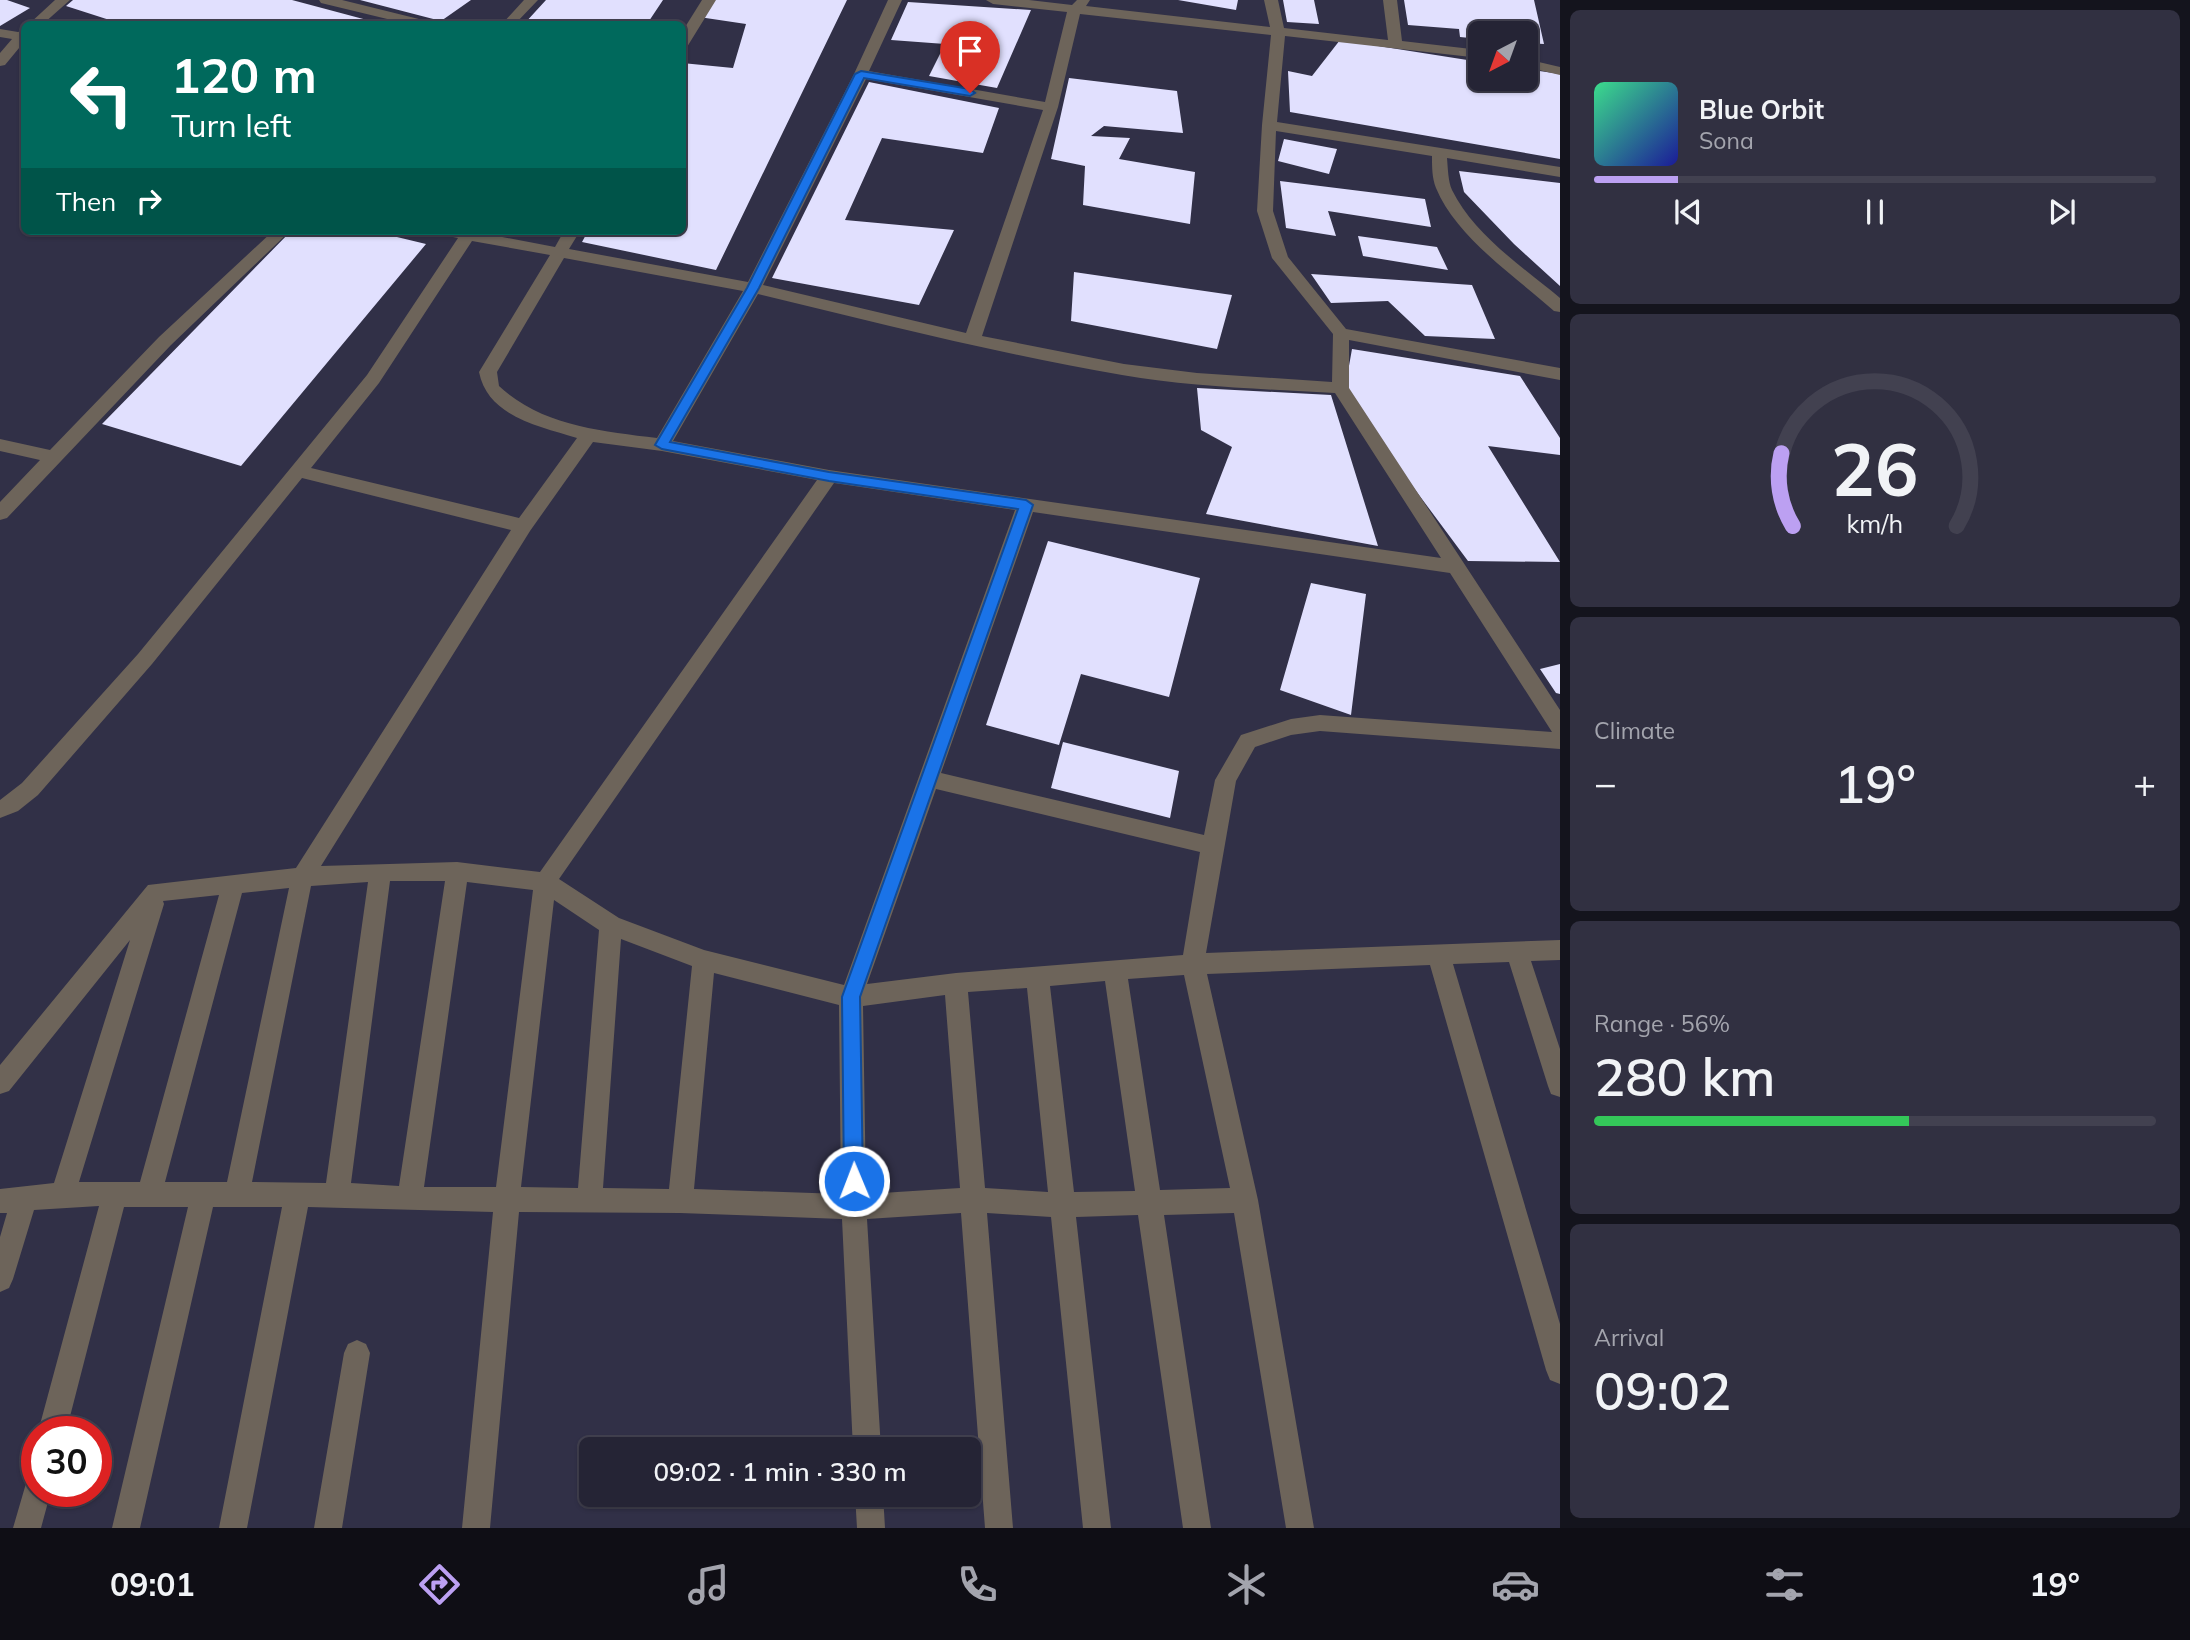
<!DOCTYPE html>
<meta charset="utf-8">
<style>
:root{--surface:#252435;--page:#313041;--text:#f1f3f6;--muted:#a3a4ad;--line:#424150;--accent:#bca0f2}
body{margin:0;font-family:Mulish,sans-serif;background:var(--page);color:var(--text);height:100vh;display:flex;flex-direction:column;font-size:26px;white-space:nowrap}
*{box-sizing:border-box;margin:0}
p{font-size:23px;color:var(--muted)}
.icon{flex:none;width:38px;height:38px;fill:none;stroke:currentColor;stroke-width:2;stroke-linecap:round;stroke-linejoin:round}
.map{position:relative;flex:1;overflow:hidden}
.details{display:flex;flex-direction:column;gap:10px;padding:10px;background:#14141d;width:630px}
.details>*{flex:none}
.hud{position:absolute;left:21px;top:21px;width:665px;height:214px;border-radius:10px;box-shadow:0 2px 5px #0004,0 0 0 2px var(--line);background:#00695c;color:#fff;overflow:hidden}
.needle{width:46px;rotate:221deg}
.fabs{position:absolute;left:1468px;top:21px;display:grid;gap:14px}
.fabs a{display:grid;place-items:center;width:70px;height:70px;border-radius:10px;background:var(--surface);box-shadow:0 2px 5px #0004,0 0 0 2px var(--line);font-size:35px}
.speed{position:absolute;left:21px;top:1416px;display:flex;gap:14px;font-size:35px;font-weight:700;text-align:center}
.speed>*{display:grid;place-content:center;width:91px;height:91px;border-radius:50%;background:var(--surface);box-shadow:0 2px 5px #0004,0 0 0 2px var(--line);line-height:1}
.speed .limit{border:10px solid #d22;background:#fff;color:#111}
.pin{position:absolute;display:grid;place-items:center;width:60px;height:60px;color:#fff;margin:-72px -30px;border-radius:50% 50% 50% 0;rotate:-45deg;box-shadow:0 0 7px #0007}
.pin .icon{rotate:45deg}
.me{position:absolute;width:77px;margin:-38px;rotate:359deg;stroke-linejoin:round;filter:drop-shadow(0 0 5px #0008)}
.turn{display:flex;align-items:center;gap:24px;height:147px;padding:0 35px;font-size:32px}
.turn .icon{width:91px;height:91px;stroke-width:2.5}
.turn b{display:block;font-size:49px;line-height:60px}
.then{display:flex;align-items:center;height:66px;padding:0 35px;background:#0003;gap:14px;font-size:26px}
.big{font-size:52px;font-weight:600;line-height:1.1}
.details .card{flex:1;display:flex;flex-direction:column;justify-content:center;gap:10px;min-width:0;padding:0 24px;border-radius:10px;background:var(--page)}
.details .dial{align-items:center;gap:0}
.dial svg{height:182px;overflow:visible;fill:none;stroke:var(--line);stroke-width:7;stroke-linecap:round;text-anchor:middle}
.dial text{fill:var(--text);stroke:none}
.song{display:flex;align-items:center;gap:21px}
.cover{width:84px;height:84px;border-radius:10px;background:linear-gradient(135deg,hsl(150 70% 55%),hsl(240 70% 35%))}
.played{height:7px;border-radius:4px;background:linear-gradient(90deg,var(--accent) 15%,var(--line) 15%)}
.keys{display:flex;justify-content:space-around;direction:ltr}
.heat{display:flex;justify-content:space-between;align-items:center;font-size:38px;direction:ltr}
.charge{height:10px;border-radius:5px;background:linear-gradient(90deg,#34c759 56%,var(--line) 0)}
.trip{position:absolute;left:579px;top:1437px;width:402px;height:70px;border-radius:10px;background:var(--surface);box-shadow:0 2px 5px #0004,0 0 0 2px var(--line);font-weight:600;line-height:70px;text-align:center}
.tabs{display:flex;height:112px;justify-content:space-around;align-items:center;background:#0f0e15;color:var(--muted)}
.tabs .icon{width:49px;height:49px}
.tabs .selected{color:var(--accent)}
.tabs b{font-size:32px;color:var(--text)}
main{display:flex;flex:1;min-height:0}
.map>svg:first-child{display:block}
</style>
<main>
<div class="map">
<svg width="1560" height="1528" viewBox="0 0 1560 1528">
<rect width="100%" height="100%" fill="#313047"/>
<!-- building -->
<path fill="#e1e0fe" d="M0,0H7L30,8L0,26Z
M73,0H292L382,24H122L66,6Z
M360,0H471L441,21Z
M546,0H663L647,24H524Z
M709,0H847L716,270L582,242L588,231H682V63L733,68L746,24L699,17Z
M1178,0H1238L1236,10Z
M1283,0H1314L1319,24L1287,22Z
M1404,0H1534L1544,44L1526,43V33H1480V39L1460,37L1459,29L1408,25Z
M908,2L1031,10L997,88L929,76L945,44L891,40Z
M1340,40L1480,62V79H1526V69L1560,74V159L1290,112L1288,71L1312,76Z
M1069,78L1177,91L1183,133L1104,126L1091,136L1130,138L1119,159L1195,172L1190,224L1083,205L1085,166L1051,159Z
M869,82L999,108L983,153L882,138L845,220L954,230L919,305L772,278Z
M1284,139L1337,149L1329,174L1278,161Z
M1459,171L1560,183V286L1514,244L1464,192Z
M1280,181L1425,199L1431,227L1328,211L1336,236L1286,228Z
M291,231H372L426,244L241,466L102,424Z
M1358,236L1437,247L1448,270L1363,256Z
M1074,272L1232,295L1217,349L1071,321Z
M1311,274L1472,285L1495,339L1425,336L1388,301L1331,303Z
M1352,349L1520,376L1560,438V455L1488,446L1560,562L1468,561L1344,394Z
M1197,388L1331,395L1378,546L1206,514L1232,447L1201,430Z
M1048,541L1200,578L1169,697L1081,674L1059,745L986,725Z
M1311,583L1366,594L1351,715L1280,690Z
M1560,664V694L1556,693L1540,669Z
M1063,742L1179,771L1170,818L1051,788Z"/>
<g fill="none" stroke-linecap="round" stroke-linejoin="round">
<!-- minor -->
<path fill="#6d645a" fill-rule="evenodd" d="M55,0H70L43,24H29Z
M319,0H342L427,21L429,24H408L321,3Z
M524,0H538L515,24H502Z
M702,0H716L687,47L682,48V32Z
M888,0H902L869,71L1045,102L1067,12L993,4L986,0H1029L1072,5L1077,0H1090L1086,6L1270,27L1264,0H1278L1284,28L1388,40L1383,0H1397L1402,41L1480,50V58L1285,36L1277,122L1560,167V177L1447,158C1448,169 1448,181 1452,190C1474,235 1523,267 1560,298V312L1554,311C1516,277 1456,237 1436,188C1432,178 1432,167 1432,156L1276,131L1273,211L1288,257L1346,329L1560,368V380L1349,340V388L1560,710V749L1320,731L1291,735L1255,747L1236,781L1206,953L1560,940V960L1531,961L1560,1049V1097L1551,1094L1548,1086L1509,962L1453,964L1560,1324V1384L1550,1380L1546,1370L1430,965L1207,974L1258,1200L1314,1528H1286L1234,1213L1164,1215L1211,1528H1183L1138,1215L1076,1217L1111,1528H1083L1051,1217L987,1213L1013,1528H985L961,1213L867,1219L881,1449H853L842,1219L680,1213L519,1212L490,1528H462L493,1212L308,1207L247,1528H219L282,1207H213L140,1528H112L188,1207H124L66,1432H38L99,1206L34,1210L13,1279L9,1288L0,1292V1237L7,1213H0V1189L54,1183L130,940L9,1091L0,1094V1065L148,885L296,868L511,530L302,478L152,664L38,795L18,811L0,818V800L22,783L138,654L367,375L458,238L438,234L436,231H471L555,247L564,231H580L569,249L748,282L854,74ZM1080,14L1271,35L1262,125L1257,211L1272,258L1333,334L1332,382L1197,373L1124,364L982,336L1058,107ZM866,79L1043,110L966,333L763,285ZM472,241L550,255L479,372C488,417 539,426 577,438L519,518L311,468L379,383ZM564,258L743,291L657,438C601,431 542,426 499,386L497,372ZM758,294C879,323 999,354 1122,375C1192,387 1264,389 1335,393L1441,558L829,470L673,441ZM593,442L662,451L817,480L540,872L457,862L321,866L530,531ZM834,483L1015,510L844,985L704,950L619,918L559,879ZM1033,512L1450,573L1552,732L1320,715L1291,719L1241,735L1215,780L1204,835L941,773ZM936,789L1200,852L1183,955L956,973L867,984ZM390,881H445L399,1186L351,1183ZM368,882L326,1183L252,1182L311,886ZM467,882L533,890L496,1187H424ZM289,888L227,1182H165L242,893ZM219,895L140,1182H79L164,904L163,901ZM554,900L599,930L578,1188L521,1187ZM621,939L692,966L669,1189L603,1188ZM714,973L839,1005L841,1194L694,1189ZM1184,975L1230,1188L1160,1190L1128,979ZM1105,981L1135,1191L1074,1192L1050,986ZM1027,988L1048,1192L985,1188L968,992ZM945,995L960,1188L866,1194L863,1006Z
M0,29L18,32L24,30V42L5,65L0,66V53L12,39L0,37Z
M1526,59L1560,67V75L1526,67Z
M273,231H290L171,345L7,518L0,520V502L40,460L0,451V439L50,450L159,337Z
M357,1340L366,1344L370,1353L342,1528H314L344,1353L348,1344Z
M37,1476V1491H51L41,1528H13L27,1480Z
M855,1494H883L885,1528H857Z"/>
</g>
<!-- route -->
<path fill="#1a73e8" stroke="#114b97" stroke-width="2" d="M861,71L970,89L975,93L970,96L864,78L759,288L670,442L829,472L1026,500L1033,505L860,997L863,1181L861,1188L854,1190L847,1188L844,1181L842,997L1018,509L829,481L662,449L655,445L747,288L855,74Z"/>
</svg>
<div class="fabs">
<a><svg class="needle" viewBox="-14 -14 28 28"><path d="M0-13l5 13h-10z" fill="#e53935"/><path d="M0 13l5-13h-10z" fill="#a3a4ad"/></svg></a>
</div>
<div class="speed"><div class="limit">30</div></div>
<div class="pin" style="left:970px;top:93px;background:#d93025"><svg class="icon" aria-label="arrive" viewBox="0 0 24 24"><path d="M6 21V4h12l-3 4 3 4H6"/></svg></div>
<svg class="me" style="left:854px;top:1181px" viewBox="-20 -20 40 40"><circle r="17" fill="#1a73e8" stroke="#fff" stroke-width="3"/><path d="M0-11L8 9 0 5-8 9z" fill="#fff"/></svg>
<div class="trip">09:02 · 1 min · 330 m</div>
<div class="hud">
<div class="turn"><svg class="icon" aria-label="left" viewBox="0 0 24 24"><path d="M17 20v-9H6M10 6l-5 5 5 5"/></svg><div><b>120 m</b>Turn left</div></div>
<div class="then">Then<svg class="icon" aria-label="right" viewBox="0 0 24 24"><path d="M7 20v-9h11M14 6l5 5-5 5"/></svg></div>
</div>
</div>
<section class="details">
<div class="card">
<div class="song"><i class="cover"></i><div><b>Blue Orbit</b><p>Sona</p></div></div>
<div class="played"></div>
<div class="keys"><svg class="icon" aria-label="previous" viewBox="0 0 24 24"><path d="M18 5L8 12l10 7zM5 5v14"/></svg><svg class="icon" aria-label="pause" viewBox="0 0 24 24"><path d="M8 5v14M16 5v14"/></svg><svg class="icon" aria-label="next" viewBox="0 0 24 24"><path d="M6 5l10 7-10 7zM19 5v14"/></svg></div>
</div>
<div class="card dial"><svg viewBox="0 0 100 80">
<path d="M14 69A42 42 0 1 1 86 69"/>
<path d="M14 69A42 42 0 0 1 9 37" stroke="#bca0f2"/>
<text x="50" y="56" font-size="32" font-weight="700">26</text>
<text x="50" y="72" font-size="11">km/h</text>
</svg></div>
<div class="card"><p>Climate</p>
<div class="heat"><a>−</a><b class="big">19°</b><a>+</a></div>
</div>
<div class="card"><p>Range · 56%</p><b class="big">280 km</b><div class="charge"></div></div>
<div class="card"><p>Arrival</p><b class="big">09:02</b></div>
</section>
</main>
<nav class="tabs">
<b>09:01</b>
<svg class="icon selected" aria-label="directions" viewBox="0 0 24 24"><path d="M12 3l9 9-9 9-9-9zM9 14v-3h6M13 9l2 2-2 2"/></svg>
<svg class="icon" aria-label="music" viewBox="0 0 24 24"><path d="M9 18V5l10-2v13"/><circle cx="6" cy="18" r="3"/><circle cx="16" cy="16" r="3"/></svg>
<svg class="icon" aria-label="phone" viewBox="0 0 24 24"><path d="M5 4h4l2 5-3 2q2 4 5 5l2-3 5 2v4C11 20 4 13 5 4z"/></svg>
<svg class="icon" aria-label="climate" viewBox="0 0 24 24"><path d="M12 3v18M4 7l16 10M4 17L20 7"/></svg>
<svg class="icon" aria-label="car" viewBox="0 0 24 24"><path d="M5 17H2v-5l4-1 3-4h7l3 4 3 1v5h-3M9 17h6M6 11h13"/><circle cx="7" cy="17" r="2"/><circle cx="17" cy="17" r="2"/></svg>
<svg class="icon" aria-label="filters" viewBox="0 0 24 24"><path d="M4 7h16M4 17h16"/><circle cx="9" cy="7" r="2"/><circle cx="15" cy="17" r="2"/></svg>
<b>19°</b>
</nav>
